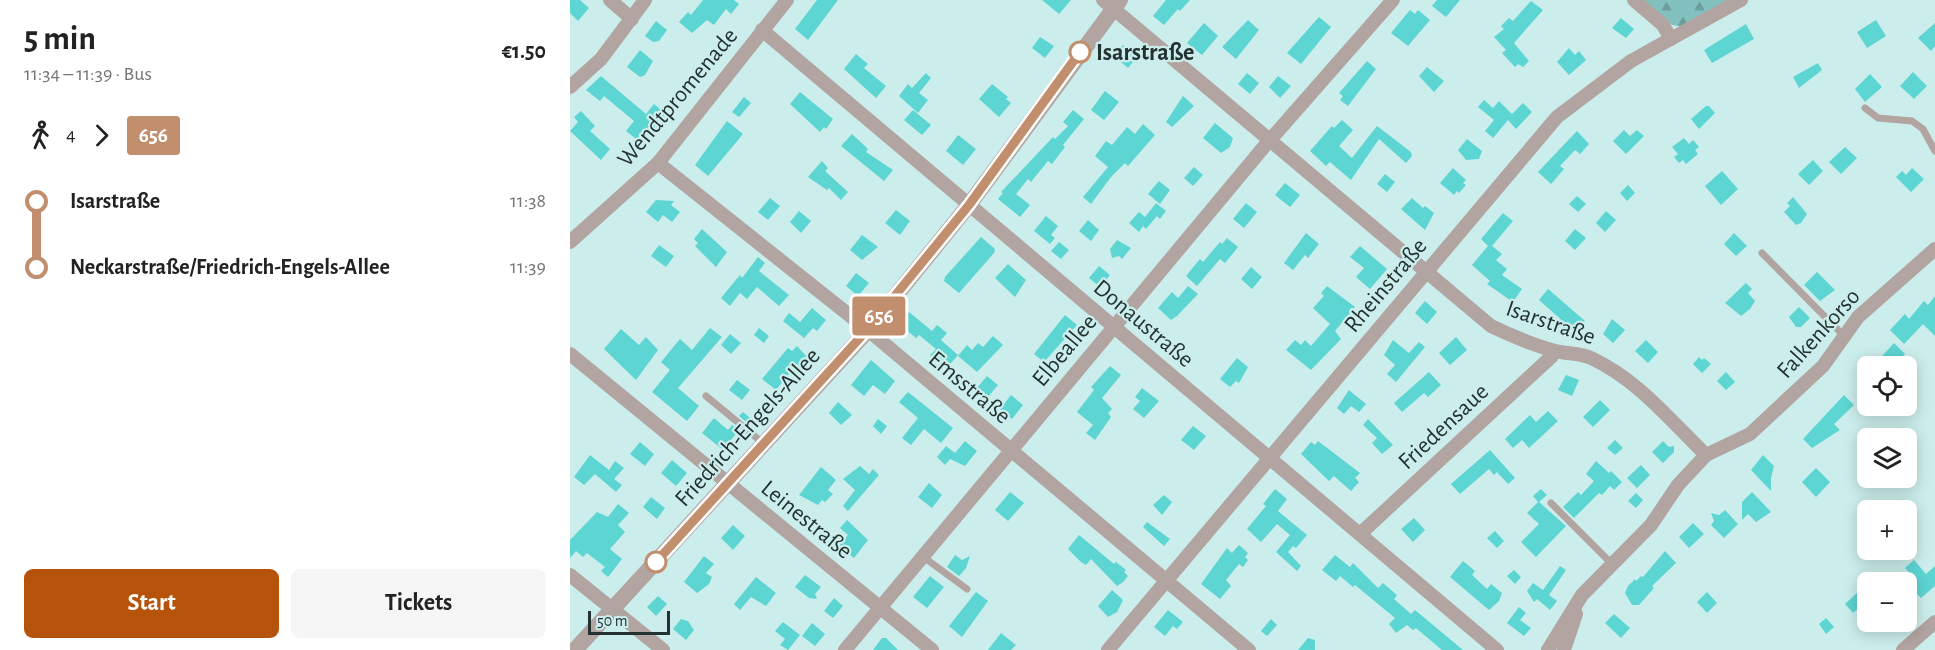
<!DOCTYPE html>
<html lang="en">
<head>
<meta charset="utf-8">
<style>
	:root { --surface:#fff; --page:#f6f6f6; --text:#222; --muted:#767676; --accent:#b45309 }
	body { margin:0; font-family:"Alegreya Sans",sans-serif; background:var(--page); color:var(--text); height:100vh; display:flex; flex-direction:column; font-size:22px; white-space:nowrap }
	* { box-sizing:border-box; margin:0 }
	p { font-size:20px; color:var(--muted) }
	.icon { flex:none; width:33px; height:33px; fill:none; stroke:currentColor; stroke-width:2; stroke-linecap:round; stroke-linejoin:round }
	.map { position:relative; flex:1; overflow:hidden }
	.drawer { display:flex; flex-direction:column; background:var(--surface); width:570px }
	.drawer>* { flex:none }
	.badge { padding:0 12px; border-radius:4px; font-size:21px; line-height:39px }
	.buttons { position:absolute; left:1287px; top:356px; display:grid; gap:12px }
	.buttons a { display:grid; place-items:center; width:60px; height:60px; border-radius:9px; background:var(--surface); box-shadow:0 3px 15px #0003; font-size:30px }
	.scale { position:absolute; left:18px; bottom:15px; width:82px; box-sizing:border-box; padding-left:6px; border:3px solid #243131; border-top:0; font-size:16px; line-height:21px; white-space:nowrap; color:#243131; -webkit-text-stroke:4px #cbeeec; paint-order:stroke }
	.map>.badge { position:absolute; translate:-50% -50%; box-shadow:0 0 0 3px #fff }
	.legs { display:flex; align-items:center; gap:9px; height:66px; padding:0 24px; font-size:20px }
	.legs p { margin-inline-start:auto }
	.overview { display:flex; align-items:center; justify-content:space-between; height:102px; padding:0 24px }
	h1 { font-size:33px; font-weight:700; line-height:45px }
	.action { display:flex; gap:12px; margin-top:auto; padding:12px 24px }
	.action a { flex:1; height:69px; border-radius:9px; background:var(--accent); color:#fff; font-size:24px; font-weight:700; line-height:69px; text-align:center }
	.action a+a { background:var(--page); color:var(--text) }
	ul { padding:0 24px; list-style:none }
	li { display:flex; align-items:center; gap:21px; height:66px; font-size:22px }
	li i { display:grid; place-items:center; width:9px; height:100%; margin:0 8px; background:currentColor }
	li i::after { content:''; width:15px; height:15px; margin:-8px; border:4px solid; border-radius:50%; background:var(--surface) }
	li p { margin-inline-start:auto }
	li:first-child i { background:linear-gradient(#0000 50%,currentColor 0) }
	li:last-child i { background:linear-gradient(currentColor 50%,#0000 0) }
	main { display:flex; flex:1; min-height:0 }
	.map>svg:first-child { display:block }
	.forest { fill:url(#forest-firs) }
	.building { fill:#5dd5d3 }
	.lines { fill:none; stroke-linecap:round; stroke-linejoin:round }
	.service { stroke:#b2a4a1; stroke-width:7 }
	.minor { stroke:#b2a4a1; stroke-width:14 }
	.tertiary { stroke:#b2a4a1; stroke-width:16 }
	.line-1-casing { stroke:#fff; stroke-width:14 }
	.line-1 { stroke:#c18f6e; stroke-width:9 }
	.stop-1-dot { fill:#fff; stroke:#c18f6e; stroke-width:3 }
	.labels { text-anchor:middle; stroke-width:4.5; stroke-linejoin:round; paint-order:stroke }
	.stop-label { font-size:24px; font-weight:bold; fill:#243131; stroke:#cbeeec; text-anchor:start }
	.street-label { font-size:24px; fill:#243131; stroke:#cbeeec }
</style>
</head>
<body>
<main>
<section class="drawer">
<div class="overview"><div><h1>5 min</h1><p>11:34 – 11:39 · Bus</p></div><b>€1.50</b></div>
<div class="legs"><svg class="icon" aria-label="walk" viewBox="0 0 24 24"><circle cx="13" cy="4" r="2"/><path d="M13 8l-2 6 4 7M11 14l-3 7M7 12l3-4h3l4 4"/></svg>4<svg class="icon" aria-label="forward" viewBox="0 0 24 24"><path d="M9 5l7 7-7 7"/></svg><b class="badge" style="background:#c18f6e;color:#fff">656</b></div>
<ul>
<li><i style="color:#c18f6e"></i><b>Isarstraße</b><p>11:38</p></li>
<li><i style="color:#c18f6e"></i><b>Neckarstraße/Friedrich-Engels-Allee</b><p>11:39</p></li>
</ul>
<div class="action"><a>Start</a><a>Tickets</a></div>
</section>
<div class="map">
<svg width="1365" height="650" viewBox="0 0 1365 650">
	<defs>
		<pattern id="forest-firs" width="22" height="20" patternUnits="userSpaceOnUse" patternTransform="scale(1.5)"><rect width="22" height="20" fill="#82c1bf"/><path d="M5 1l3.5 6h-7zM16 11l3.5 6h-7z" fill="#6a9d9c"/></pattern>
	</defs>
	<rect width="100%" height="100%" fill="#cbeeec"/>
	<polygon class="forest" points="1073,0 1160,0 1112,27 1102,25"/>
	<g class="building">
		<polygon points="0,0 10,0 19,8 8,21 0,13"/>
		<polygon points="133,0 164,0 169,4 161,14 156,9 144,25 137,20 122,33 109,22 118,12 121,15"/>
		<polygon points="247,0 268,0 238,40 225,29"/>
		<polygon points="472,0 501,0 489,14"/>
		<polygon points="596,0 620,0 610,11 608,9 594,25 583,16"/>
		<polygon points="867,0 890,0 876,17 862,6"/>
		<polygon points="961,1 973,10 944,43 959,61 953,67 948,64 945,67 932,53 936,50 924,37 934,29 931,26 939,18 943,21"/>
		<polygon points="840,10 845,14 848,10 860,20 838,46 821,33"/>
		<polygon points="749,17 761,27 731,64 717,53"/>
		<polygon points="1051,18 1064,29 1056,38 1042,28"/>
		<polygon points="678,20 689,30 666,59 652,47"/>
		<polygon points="1306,20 1316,36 1297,48 1287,32"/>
		<polygon points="86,21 97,30 89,41 83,42 75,36"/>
		<polygon points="634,23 648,36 632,55 617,43"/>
		<polygon points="1365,23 1365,46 1361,51 1348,38"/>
		<polygon points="1176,24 1184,39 1142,63 1134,50"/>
		<polygon points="470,37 484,46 475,58 462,48"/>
		<polygon points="553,45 567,57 558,68 544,56"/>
		<polygon points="999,48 1005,55 1009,51 1016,60 999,75 987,62"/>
		<polygon points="70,50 83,61 75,75 70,77 57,67"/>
		<polygon points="286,54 298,64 294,68 316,86 306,98 274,69"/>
		<polygon points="797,61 806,69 778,106 770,100 773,96 769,93"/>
		<polygon points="1248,63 1252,70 1229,88 1223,77"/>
		<polygon points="857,67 874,81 864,92 849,76"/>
		<polygon points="1343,72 1357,86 1344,99 1330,86"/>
		<polygon points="356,73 361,78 349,93 358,100 348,113 329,96 338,84 342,88"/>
		<polygon points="677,73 689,83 680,94 668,84"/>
		<polygon points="1300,74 1312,87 1295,102 1285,89"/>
		<polygon points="31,76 76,114 84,104 96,114 70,142 56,131 64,121 34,96 30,101 16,90"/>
		<polygon points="708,76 721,86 710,98 699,87"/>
		<polygon points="422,84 438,97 436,99 441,103 429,117 409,99"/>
		<polygon points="535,91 549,102 534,120 521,110"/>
		<polygon points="230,92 263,119 256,129 254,127 250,132 220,104"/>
		<polygon points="613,96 624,106 602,127 596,122"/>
		<polygon points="174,97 181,103 169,117 162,112"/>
		<polygon points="914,100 923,108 929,101 942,114 953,103 962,112 946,129 938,120 923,138 915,131 924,120 908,107"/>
		<polygon points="1136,106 1139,106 1145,113 1129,129 1121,119"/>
		<polygon points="343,110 361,125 352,135 334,120"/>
		<polygon points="503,110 514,119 493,145 495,147 482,164 478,161 461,182 458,179 446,194 460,205 450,217 428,199 433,193 431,192 483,137 485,139 498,126 493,122"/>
		<polygon points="11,111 25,126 20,131 40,149 31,160 0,131 8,122 4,117"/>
		<polygon points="772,120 783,130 769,146 782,158 807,126 841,152 842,156 836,163 809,139 781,180 760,162 756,166 740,151 762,126 764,128"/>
		<polygon points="157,121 173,134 138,176 125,165"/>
		<polygon points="645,123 663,138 660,147 651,153 633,138"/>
		<polygon points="573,124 585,135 558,166 555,163 541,177 521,204 513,197 538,167 525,156 536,141 542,145 557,127 565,134"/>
		<polygon points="1054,130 1060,136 1067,130 1074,136 1056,154 1043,141"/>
		<polygon points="1007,131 1019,144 1010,154 1005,150 990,166 994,169 981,184 968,172"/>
		<polygon points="282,134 298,149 296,152 323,170 314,181 271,146"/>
		<polygon points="388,135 406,149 393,165 376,151"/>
		<polygon points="1114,138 1119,144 1123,140 1129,147 1125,150 1128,154 1116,164 1113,160 1109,163 1104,157 1108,154 1102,147"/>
		<polygon points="897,139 912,151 909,159 896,160 888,150"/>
		<polygon points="1275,147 1287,158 1271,174 1259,162"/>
		<polygon points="1243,160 1253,171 1239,185 1228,174"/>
		<polygon points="252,161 258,168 255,171 278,192 271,200 259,188 257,190 238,177"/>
		<polygon points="624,167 633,175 623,186 614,178"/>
		<polygon points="883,168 896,180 893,183 896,185 889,193 887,191 884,195 870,183"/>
		<polygon points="1342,168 1354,179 1341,192 1326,177 1332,171 1336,175"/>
		<polygon points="1152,171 1168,189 1151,205 1135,186"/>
		<polygon points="815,174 825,182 817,192 807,184"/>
		<polygon points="589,181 600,190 590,204 578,194"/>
		<polygon points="715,183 730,195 720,207 705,195"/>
		<polygon points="1058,185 1065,193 1057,201 1050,193"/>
		<polygon points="1007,196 1016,204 1008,212 999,204"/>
		<polygon points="1223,197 1237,214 1231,223 1226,225 1214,212 1220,206 1217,203"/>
		<polygon points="200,198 210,206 198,220 188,212"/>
		<polygon points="842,198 853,208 855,206 864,213 855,230 831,209"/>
		<polygon points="86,200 104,201 101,205 110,212 102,222 93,215 88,222 76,212"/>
		<polygon points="586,203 596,211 590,219 587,216 576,229 573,226 569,232 559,223 569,212 575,217"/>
		<polygon points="676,203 687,212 674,228 663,219"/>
		<polygon points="326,210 340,221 330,235 315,223"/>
		<polygon points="229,211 241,221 231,233 220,222"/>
		<polygon points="1036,211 1046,220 1035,232 1026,223"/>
		<polygon points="933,213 943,221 922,246 932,254 926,260 937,269 932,275 952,289 943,302 917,284 920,281 902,265 918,246 911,239"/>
		<polygon points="476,216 488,226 481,235 485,238 480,244 464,231"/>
		<polygon points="518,220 529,230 521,241 509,231"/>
		<polygon points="132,229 157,252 146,267 125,246 128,243 124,239"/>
		<polygon points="1005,229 1016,238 1005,250 995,241"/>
		<polygon points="736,233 749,244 738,258 735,255 723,270 714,263"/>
		<polygon points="1164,233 1177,246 1166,256 1154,244"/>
		<polygon points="292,235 308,247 292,260 280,250"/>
		<polygon points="411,237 425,249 424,253 389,293 374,281 375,277"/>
		<polygon points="657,238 668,247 655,263 650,259 627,286 616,276 630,259 633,262 650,242 652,244"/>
		<polygon points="547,240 561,248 552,259 549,256 542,258 540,249"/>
		<polygon points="489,242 499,250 491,259 481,251"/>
		<polygon points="89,245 104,256 96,267 81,256"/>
		<polygon points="790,246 817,269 800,289 786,277 794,268 780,257"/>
		<polygon points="188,257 195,263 189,271 219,295 209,306 187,287 177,299 170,293 160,306 151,298 170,275 172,278"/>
		<polygon points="438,264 456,280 445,297 425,278"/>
		<polygon points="529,266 540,275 530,287 519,278"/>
		<polygon points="681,267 692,277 682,289 671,279"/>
		<polygon points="1247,272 1265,290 1250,301 1234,285"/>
		<polygon points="286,273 299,283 288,296 276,286"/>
		<polygon points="1176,283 1182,289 1178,293 1185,301 1180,309 1171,316 1155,303"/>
		<polygon points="618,286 628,294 607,316 601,320 588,308 602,292 608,298"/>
		<polygon points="757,286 785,307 765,331 771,339 741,370 716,350 725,340 731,345 735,340 741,346 760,324 743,308 754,296 751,293"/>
		<polygon points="978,289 1015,321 1005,332 969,300"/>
		<polygon points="1365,296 1365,336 1353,324 1334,344 1320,330 1335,314 1339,319 1354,301 1358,305"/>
		<polygon points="855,301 867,312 857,324 845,313"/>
		<polygon points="1229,307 1240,318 1231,327 1226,327 1219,317"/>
		<polygon points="242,308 256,320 247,331 243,328 234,338 213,321 219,313 230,322"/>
		<polygon points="339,312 362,331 367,325 377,333 371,340 388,355 382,362 375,367 360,355 366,349 349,335 346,338 329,324"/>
		<polygon points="495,315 507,325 474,362 464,354"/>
		<polygon points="1042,319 1055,330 1043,343 1033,334"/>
		<polygon points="140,328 152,337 108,388 129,406 117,421 82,392 100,370 91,362 110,339 122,350"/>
		<polygon points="189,328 199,336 194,343 184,335"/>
		<polygon points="51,329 69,345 76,337 88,350 66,380 34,349"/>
		<polygon points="160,334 171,343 161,354 151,345"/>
		<polygon points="423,336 433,345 407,372 388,356 397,345 402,350 408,343 413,347"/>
		<polygon points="886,337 897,350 880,365 869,353"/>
		<polygon points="823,340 839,353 849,342 855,347 826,382 817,374 825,365 814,355"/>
		<polygon points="1076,340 1088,352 1078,363 1065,351"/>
		<polygon points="1324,343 1335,354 1324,366 1303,366"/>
		<polygon points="227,346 237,357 229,366 227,364 206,390 192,379 218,348 222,351"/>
		<polygon points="1129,357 1132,360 1134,358 1141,364 1132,373 1123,364"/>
		<polygon points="667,358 678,367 669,383 666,381 660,387 650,379"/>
		<polygon points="301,360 325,381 315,394 303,385 294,396 281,385"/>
		<polygon points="540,366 551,375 532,398 542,409 538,413 541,417 525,440 516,433 523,425 507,412 524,390 521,387"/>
		<polygon points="859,372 871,385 858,397 854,393 832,412 824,403"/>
		<polygon points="1156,372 1165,382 1156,390 1147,381"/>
		<polygon points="996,375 1009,380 1002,396 988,390"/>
		<polygon points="417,376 428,385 418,397 406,389"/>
		<polygon points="167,380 180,390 172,400 159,390"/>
		<polygon points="572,388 589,401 574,418 563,409 570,401 565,397"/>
		<polygon points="779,390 796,404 789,412 781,406 774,414 767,408"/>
		<polygon points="338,392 383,428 371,443 354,429 341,445 332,438 348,418 329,402"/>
		<polygon points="441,395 453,405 442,419 430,409"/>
		<polygon points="1274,395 1284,405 1264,424 1270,430 1242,448 1233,439"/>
		<polygon points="1030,400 1040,410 1023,427 1013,417"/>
		<polygon points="268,402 282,415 271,425 259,413"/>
		<polygon points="978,411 988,421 959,448 952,440 943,448 935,439 960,415 966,422"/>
		<polygon points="173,412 184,421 180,425 169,416"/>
		<polygon points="144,418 158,430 162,425 169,430 153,450 132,433"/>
		<polygon points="308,419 317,426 311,434 303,426"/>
		<polygon points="798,419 823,445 812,454 802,443 807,438 793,425"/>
		<polygon points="623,426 636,436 624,450 611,440"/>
		<polygon points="1045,440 1053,448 1045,455 1037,448"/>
		<polygon points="395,441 407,451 395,466 380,459 375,465 367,457 376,446 385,453"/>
		<polygon points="748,441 790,473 785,478 789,482 781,491 764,476 759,481 731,454 741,442 745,445"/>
		<polygon points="1093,441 1099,447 1104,446 1104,452 1093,463 1082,452"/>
		<polygon points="70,442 84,454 75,466 60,454"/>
		<polygon points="920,450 945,478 938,484 927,472 924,475 919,469 890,494 881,484"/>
		<polygon points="20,455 39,470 45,461 54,468 44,479 52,485 46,492 25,474 14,485 4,477"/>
		<polygon points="1193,455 1204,466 1201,478 1201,491 1181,470"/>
		<polygon points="102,460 117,473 106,486 91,473"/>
		<polygon points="1026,461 1039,473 1041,471 1052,482 1044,490 1040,486 1032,495 1029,493 1004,518 993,507 1008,492 1011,495 1024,481 1016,474"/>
		<polygon points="1071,465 1080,475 1067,488 1057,478"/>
		<polygon points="290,466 299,474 303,469 309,475 278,511 273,506 285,490 273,479"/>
		<polygon points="251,467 266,480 258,490 263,494 255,502 252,500 248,505 229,495"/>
		<polygon points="1246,468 1260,482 1246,497 1232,482"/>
		<polygon points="359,483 372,495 362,508 348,497"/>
		<polygon points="705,489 717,499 708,511 737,535 726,548 723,546 718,552 731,566 727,571 706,552 720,535 707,524 691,542 677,529 696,506 693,504"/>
		<polygon points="971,489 977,495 969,502 996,526 966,557 951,542 969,524 957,513 968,502 963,496"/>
		<polygon points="440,492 454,503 438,521 425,510"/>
		<polygon points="1182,492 1201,512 1186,522 1178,514 1172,520 1172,502"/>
		<polygon points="1066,493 1073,500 1066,508 1058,501"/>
		<polygon points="594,495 602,502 592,515 583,505"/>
		<polygon points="81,497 95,508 87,519 73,507"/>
		<polygon points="48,504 59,513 48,525 55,532 40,549 52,559 38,577 31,571 35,567 17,553 13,557 6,551 0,558 0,540 27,512 38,517"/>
		<polygon points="1155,510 1168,524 1154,538 1141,525 1144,521 1141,513 1149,515"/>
		<polygon points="844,518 855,530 843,542 831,529"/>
		<polygon points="277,520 298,540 284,558 269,546 278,535 270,528"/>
		<polygon points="577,522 600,539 594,546 573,527"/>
		<polygon points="1123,523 1134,534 1119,548 1109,537"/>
		<polygon points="163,525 175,536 163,550 151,538"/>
		<polygon points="925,531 934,541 927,548 917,538"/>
		<polygon points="509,535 544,564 546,562 556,570 554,572 558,576 553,582 547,586 521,559 516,565 511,562 498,549"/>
		<polygon points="669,545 678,553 675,557 678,560 673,567 669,564 656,580 661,586 650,599 631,584 657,548 662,553"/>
		<polygon points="1095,551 1106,563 1082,586 1084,588 1069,605 1062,605 1055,593 1058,586 1065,579 1066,581 1071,576 1073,577"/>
		<polygon points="385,555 392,560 400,556 396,568 389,576 377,567"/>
		<polygon points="765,555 780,567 783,563 808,588 813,583 827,595 824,599 841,614 845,610 893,650 872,650 846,628 843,630 837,625 826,633 819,624 825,618 785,585 783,587 770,576 766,581 752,570"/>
		<polygon points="134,556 144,564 136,573 142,577 139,584 127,593 114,582"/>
		<polygon points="1344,560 1356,574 1365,566 1365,586 1351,598 1341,587 1347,581 1335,568"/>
		<polygon points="893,561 905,571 902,575 917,589 921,584 932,593 929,601 919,610 880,577"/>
		<polygon points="990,566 996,570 979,595 987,601 980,610 967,599 964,602 957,591 963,583 973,590"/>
		<polygon points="944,570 951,577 945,584 937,576"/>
		<polygon points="235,575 251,587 245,594 247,599 239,598 225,587"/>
		<polygon points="360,576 374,587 357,608 343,597"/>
		<polygon points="186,577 206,593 196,606 181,597 170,610 164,604"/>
		<polygon points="542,590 553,600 547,612 538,617 528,606"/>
		<polygon points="406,592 418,601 392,637 379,626"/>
		<polygon points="1137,592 1147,603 1137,613 1127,602"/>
		<polygon points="1287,593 1295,603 1283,613 1275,604"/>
		<polygon points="88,596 97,604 86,616 77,607"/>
		<polygon points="264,598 273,606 263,618 254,611"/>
		<polygon points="949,607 956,613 950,620 961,628 954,636 937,623"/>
		<polygon points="598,610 613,622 607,629 603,626 595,636 584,627"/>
		<polygon points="1044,614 1060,628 1051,638 1035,623"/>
		<polygon points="1256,618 1264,627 1256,634 1249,624"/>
		<polygon points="111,619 118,621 124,630 116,640 103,629"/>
		<polygon points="701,619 707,625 697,636 691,631"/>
		<polygon points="213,622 230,635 218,650 210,645 215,639 205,631"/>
		<polygon points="242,623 255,634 245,646 232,636"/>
		<polygon points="431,633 446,645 441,650 418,650"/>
		<polygon points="312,638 316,638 328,650 303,650"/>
		<polygon points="738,638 745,640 745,650 728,650"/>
	</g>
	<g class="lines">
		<g class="service">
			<polyline points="1295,108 1308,118 1342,121 1353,129 1365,151"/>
			<polyline points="1192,253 1274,336"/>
			<polyline points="136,396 193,443"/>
			<polyline points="981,503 1042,564"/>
			<polyline points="352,556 397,589"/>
		</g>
		<g class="minor">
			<polyline points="40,0 62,19"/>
			<path d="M533 0 921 326C942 336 963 345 985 351 997 354 1010 353 1021 358 1067 379 1100 420 1136 455"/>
			<polyline points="1064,0 1093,25 1101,39"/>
			<polyline points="192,30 927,650"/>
			<polyline points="0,87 31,59 75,0"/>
			<polyline points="88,163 298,330 679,650"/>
			<polyline points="0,242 88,163 217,0"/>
			<polyline points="0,354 362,650"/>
			<polyline points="790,534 981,357 985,351"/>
			<polyline points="0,575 93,650"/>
			<polyline points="275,650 693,148 823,0"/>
			<polyline points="538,650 987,117 1061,61 1171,0"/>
			<polyline points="978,650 1012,595 1081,525 1108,485 1136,455 1180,434 1253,366 1288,317 1365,249"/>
			<polyline points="994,650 1006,614"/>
			<polyline points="1333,650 1365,622"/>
		</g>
		<polyline class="tertiary" points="5,650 298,330 399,205 550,0"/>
	</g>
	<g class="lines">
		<g class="line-1-casing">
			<polyline id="line-1" points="86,562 297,330 399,205 510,52"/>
		</g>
		<use href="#line-1" class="line-1"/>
	</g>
	<g class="stop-1-dot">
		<circle cx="510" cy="52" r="10"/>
		<circle cx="86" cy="562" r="10"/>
	</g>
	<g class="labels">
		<g class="stop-label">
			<text x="526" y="60">Isarstraße</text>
		</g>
		<g class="street-label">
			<text transform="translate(107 97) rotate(-50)" y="8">Wendtpromenade</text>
			<text transform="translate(815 285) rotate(-50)" y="8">Rheinstraße</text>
			<text transform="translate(981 322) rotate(19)" y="8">Isarstraße</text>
			<text transform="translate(574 323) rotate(40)" y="8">Donaustraße</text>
			<text transform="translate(1248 333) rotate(-48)" y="8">Falkenkorso</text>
			<text transform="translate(494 350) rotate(-50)" y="8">Elbeallee</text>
			<text transform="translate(400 387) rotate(40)" y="8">Emsstraße</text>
			<text transform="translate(873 426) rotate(-43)" y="8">Friedensaue</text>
			<text transform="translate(177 427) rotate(-48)" y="8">Friedrich-Engels-Allee</text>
			<text transform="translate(237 519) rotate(39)" y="8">Leinestraße</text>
		</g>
	</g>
</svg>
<div class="buttons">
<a><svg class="icon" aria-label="locate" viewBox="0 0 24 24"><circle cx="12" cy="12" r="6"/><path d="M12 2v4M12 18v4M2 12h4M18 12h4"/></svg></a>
<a><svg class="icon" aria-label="layers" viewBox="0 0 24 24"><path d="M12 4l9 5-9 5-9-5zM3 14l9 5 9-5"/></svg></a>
<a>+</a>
<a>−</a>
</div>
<div class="scale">50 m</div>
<b class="badge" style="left:309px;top:316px;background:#c18f6e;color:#fff">656</b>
</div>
</main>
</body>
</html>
